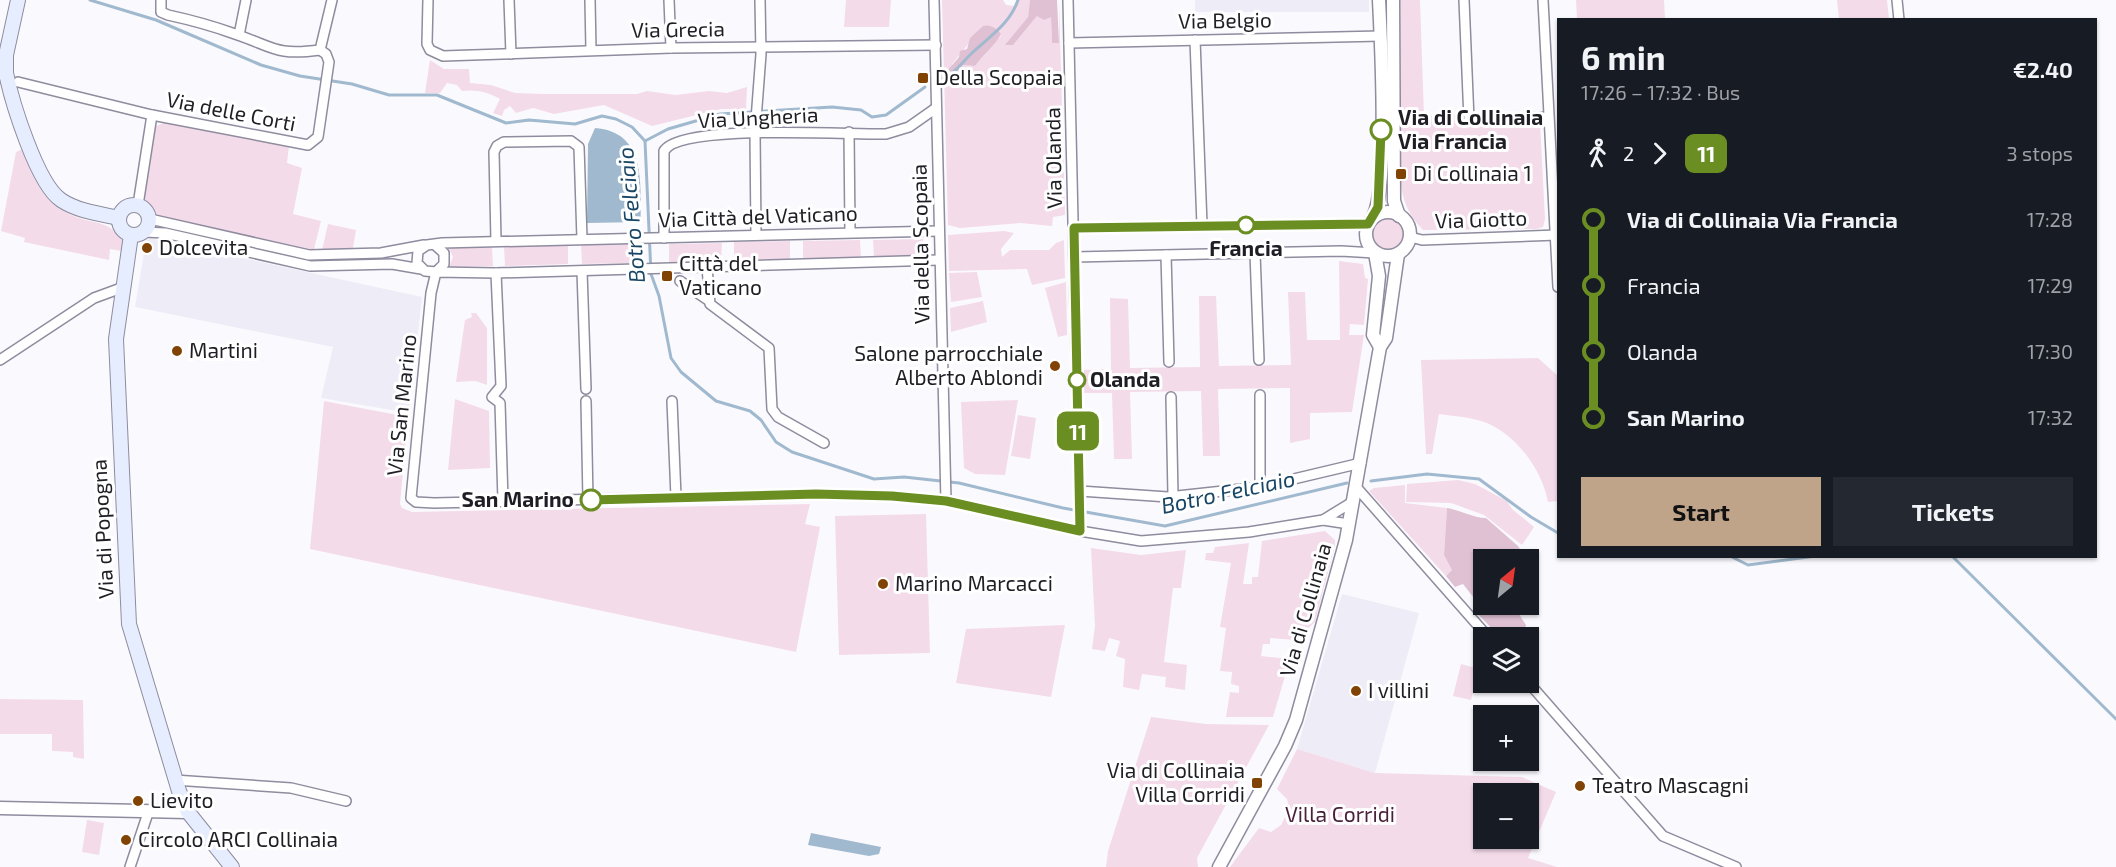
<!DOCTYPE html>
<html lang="en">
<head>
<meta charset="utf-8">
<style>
	:root { --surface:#171b24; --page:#242831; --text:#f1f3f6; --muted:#9ea1a6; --accent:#bfa489 }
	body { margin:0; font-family:"Exo 2",sans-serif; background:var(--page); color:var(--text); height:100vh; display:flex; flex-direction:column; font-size:22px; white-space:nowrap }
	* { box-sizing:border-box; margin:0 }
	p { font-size:20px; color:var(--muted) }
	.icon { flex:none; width:33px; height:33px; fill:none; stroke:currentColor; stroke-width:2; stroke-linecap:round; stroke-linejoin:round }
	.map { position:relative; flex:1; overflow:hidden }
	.panel { position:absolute; left:1557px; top:18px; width:540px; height:540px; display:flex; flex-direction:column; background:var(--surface); border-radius:0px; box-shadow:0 2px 4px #0004 }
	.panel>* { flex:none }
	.badge { padding:0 12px; border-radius:9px; font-size:21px; line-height:39px }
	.needle { width:39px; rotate:29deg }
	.buttons { position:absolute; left:1473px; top:549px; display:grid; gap:12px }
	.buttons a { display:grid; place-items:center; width:66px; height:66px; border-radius:0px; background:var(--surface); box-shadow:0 2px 4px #0004; font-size:30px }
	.map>.badge { position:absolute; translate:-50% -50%; box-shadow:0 0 0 3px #fff }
	.legs { display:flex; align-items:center; gap:9px; height:66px; padding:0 24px; font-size:20px }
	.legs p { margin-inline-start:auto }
	.summary { display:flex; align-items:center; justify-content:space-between; height:102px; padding:0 24px }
	h1 { font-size:33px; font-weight:700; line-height:45px }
	.action { display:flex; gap:12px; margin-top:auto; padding:12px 24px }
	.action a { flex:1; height:69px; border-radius:0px; background:var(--accent); color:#111; font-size:24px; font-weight:700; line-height:69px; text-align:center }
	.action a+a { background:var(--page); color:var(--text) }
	ul { padding:0 24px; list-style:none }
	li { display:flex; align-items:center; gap:21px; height:66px; font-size:22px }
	li i { display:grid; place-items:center; width:9px; height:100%; margin:0 8px; background:currentColor }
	li i::after { content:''; width:15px; height:15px; margin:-8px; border:4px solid; border-radius:50%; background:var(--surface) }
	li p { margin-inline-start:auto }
	li:first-child i { background:linear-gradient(#0000 50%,currentColor 0) }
	li:last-child i { background:linear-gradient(currentColor 50%,#0000 0) }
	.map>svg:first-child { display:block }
	.built { fill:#eeecf7 }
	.green { fill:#f4dbea; fill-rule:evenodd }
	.forest { fill:#dfc1d3 }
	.water { fill:#a0b9ce }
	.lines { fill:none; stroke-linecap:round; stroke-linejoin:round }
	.stream { stroke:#a0b9ce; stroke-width:3 }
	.minor-casing { stroke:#8e8c9e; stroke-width:12 }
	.tertiary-casing { stroke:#8e8c9e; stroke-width:15 }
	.secondary-casing { stroke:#8e8c9e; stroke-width:16 }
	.minor { stroke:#fff; stroke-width:9 }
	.tertiary { stroke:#fff; stroke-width:12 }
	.secondary { stroke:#e6edfe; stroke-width:14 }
	.line-1-casing { stroke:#fff; stroke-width:14 }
	.line-1 { stroke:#6b8e23; stroke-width:9 }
	.poi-dot { fill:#814303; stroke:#fff; stroke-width:2 }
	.stop-1-dot { fill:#fff; stroke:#6b8e23; stroke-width:3 }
	.labels { text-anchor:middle; stroke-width:6; stroke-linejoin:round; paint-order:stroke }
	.street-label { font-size:21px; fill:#1f1e25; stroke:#fff }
	.poi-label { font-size:21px; fill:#1f1e25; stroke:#fff; text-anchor:start }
	.stop-label { font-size:21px; font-weight:bold; fill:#1f1e25; stroke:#fff; text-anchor:start }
	.park-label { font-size:21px; fill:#49213b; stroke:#fff }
	.water-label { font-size:22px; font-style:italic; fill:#1a4665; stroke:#fff }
</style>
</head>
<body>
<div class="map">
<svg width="2116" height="867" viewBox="0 0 2116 867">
	<rect width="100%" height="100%" fill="#fafafe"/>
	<g class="built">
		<rect x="1195" y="0" width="174" height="12"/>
		<polygon points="150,238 422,297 409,413 321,398 333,347 135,307 146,241"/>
		<polygon points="1342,594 1419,613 1375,773 1297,749"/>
	</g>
	<g class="green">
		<polygon points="846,0 891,0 889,27 844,27"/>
		<path d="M942 0H1003L1006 5 1015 6 1017 0H1030L1028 17 1006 45H1013L1037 16 1051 17 1052 43H1059V0L1065 215 1053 217 1052 226 1020 223 960 228 948 225ZM983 26H990L1001 36 981 55 975 66 963 65 958 71 952 64Z"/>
		<path d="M1400 0H1420L1424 116 1465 114 1466 124 1540 122 1545 219 1543 227 1536 229 1423 230C1408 215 1402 199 1400 178Z"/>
		<polygon points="1576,0 1664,0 1665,19 1577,19"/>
		<polygon points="1837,0 1887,0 1889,19 1839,19"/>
		<path d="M430 60 444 69H469L470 83 491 85 515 93 543 94H637L647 91 676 95 709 91 727 93 747 87 746 109H721L652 126 604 105 554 114 533 108 516 113 510 106 504 110 502 116 493 113 500 99C489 92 475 89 462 91L457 85 447 83 440 93H425Z"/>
		<polygon points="168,121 289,146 287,163 302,168 293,214 321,221 314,249 301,249 156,215 144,201 154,127"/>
		<path d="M22 149C33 179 45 205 76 217 99 225 109 220 124 243L122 251 110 249 109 260 24 242 25 238 1 231 16 152Z"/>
		<circle cx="1388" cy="234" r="16"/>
		<polygon points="328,224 356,230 353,248 322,250"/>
		<polygon points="1004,231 1014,233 1001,249 1002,257 1010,250 1049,250 1056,243 1064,240 1065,278 1032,285 1027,269 949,271 948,235"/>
		<polygon points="923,239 923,256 874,257 873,240"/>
		<polygon points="860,240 861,258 803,259 803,241"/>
		<polygon points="790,241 790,259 734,260 734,242"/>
		<polygon points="722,243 721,261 669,262 669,244"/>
		<polygon points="635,244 636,263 582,264 581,245"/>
		<polygon points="568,245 568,264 505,266 504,247"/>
		<polygon points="492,247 493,266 449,267 453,257 449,248"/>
		<polygon points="1339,261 1363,264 1365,278 1368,279 1364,325 1350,324 1349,335 1364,335 1352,412 1310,413 1310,439 1290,443 1290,388 1218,389 1220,456 1203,456 1201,391 1130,392 1132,459 1114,459 1112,393 1083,393 1083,370 1111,369 1110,298 1128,299 1130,368 1200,367 1199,296 1216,296 1219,366 1291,365 1288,292 1305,292 1307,340 1340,340"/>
		<polygon points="977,272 982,297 951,302 949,273"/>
		<polygon points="1066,282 1067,335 1058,337 1045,288"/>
		<polygon points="983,301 987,322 951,332 950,308"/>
		<polygon points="471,313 476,313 487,328 487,385 475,381 456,382 465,320 472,317"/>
		<path d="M1538 358 1558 376V501L1548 502C1542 469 1514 431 1481 421 1468 417 1453 416 1439 414L1432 454H1426L1421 360Z"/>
		<polygon points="455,399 489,411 490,468 448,470"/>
		<polygon points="1018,400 1005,475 975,474 964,468 961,402"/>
		<polygon points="324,401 408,417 400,504 402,508 412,512 810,504 805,524 820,527 796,652 310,549"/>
		<polygon points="1018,415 1036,418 1030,459 1011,456"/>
		<polygon points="1458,480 1475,484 1507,501 1512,509 1534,527 1522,545 1484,515 1451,503 1406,502 1407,484"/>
		<polygon points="1405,485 1405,503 1447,508 1444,555 1452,570 1446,576 1369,491 1374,488"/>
		<polygon points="926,514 930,653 839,655 835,516"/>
		<polygon points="1325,531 1335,540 1335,545 1315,622 1295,640 1270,638 1270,644 1263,644 1261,656 1290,659 1273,717 1226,717 1230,692 1239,693 1239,686 1231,684 1232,672 1220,671 1226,628 1220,627 1231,563 1205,560 1206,553 1213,553 1215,547 1249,543 1243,584 1252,584 1252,577 1258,577 1262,541"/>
		<polygon points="1091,548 1141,555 1186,550 1181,588 1173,588 1164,662 1187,665 1185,690 1165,687 1166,677 1142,674 1139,690 1123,687 1125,659 1116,656 1120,641 1109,638 1105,651 1092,649 1095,626"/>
		<polygon points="1065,625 1051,697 956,683 966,629"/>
		<polygon points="1461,664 1479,669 1471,700 1453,696"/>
		<polygon points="0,699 83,700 84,759 73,757 73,752 52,751 52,734 0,734"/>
		<polygon points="1151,717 1206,724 1269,725 1197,858 1198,867 1106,867 1108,851"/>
		<path d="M1297 749 1375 773 1522 777 1556 792 1528 858 1557 867H1230L1259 828 1271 832 1281 825 1289 809 1287 799 1277 789ZM1484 794H1528V838H1484Z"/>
		<polygon points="87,820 104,823 99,855 82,852"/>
	</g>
	<g class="forest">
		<polygon points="1030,0 1057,0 1059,43 1052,43 1051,17 1044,20 1037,16 1013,45 1005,45 1028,17"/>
		<path d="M983 26C990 24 997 28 1001 34 996 45 983 54 975 66L963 65 957 72 947 71 959 57 960 51 967 49 970 38Z"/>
		<path d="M1447 508C1460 510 1473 518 1486 518L1518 546 1525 557 1523 559 1484 560V604L1513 605 1526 625 1522 637H1500L1474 610 1477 602 1463 584 1455 587 1446 576 1452 570 1444 555Z"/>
	</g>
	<g class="water">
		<path d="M595 128C647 132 640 184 641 222L587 223 588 144Z"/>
		<polygon points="811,833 881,847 879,854 869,856 808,845"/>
	</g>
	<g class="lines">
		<g class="stream">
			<polyline points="90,0 156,20 261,65 300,76 352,84 389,95 437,95 506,123 529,120 575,124 602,116 616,119 632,127 645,141 651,274 659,296 671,358 681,372 716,401 750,411 761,420 776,442 792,452 874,479 904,477 959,483 1063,508 1165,526 1347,483"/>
			<path d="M944 78C957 72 962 62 972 53 990 36 1010 24 1018 0"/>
			<polyline points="645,141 668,129 720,114 832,107 861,110 872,117 886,115 925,87"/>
			<polyline points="1371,481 1427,474 1479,479 1531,517 1558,533"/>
			<polyline points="1730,556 1748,565 1816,556"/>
			<polyline points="1952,556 2116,719"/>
		</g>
		<g class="minor-casing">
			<g id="minor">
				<path d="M161 0V12L168 15C191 20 213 26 235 34 274 47 275 56 320 50L332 0"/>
				<polyline points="428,0 427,44 430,50 443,56 671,48 936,45"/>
				<polyline points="509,0 511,54"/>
				<polyline points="590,0 591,50"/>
				<polyline points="669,0 671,48"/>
				<polyline points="934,0 946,501"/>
				<polyline points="1068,0 1080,531"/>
				<polyline points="1464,0 1469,120 1548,117"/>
				<polyline points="1543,0 1558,287"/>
				<polyline points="1897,0 1899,20"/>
				<polyline points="239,35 246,0"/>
				<polyline points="1195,40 1202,225"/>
				<polyline points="1069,43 1381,36"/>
				<polyline points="18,82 152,115 138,205"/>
				<polyline points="152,115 308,145 318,137 329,62 326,54 320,50"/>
				<polyline points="849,132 850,232"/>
				<polyline points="150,219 309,255 381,253 424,245"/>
				<polyline points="1074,228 1367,224"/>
				<polyline points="145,232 165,233 310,266 392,264 421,269"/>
				<polyline points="756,235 755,133 761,54 760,0"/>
				<polyline points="1410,237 1422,240 1557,235"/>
				<path d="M664 238V151C680 123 851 135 886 134L909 127 936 108"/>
				<polyline points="496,241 494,152 497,146 504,142 571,141 579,147 582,239"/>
				<polyline points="435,245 444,253 444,264 436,272 425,271 417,263 418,251 427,245 442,243 939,231"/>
				<polyline points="1255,253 1259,360"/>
				<polyline points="1166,255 1169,362"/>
				<polyline points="1075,257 1341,251 1375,253"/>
				<polyline points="939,260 496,273 436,272 431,293 411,498 416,502 434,503 816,494 892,496 946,501 1080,531 1141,541 1249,532 1323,520 1349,524"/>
				<polyline points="707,267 710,304 769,348 772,409 778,417 824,443"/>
				<polyline points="582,271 586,389"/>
				<polyline points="496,273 501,386 492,397 500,403 503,501"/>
				<polyline points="680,281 708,300"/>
				<polyline points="0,360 94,298 124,287"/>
				<polyline points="1171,397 1173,496"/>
				<polyline points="586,401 588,500"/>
				<polyline points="672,401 676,497"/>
				<polyline points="1260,487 1260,395"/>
				<polyline points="1357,488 1489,638"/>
				<polyline points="1080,491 1168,497 1260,487 1361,463"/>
				<polyline points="1323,520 1354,501"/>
				<polyline points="1528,682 1663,836 1736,867"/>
				<polyline points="174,780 291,788 346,801"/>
				<polyline points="130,867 149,810"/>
			</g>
		</g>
		<g class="tertiary-casing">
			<g id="tertiary">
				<polyline points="1393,0 1394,201 1399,216"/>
				<circle cx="1388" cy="234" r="22"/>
				<path d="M1373 217C1389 186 1381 42 1379 0"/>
				<polyline points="1375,253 1379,276 1373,335 1380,347"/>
				<polyline points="0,808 188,812"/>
				<polyline points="1219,867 1285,746 1296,720 1346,540 1380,347 1386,338 1398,254"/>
			</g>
		</g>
		<g class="secondary-casing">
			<g id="secondary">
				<path d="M18 0 6 55V73C12 102 37 184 61 200 77 211 100 214 119 218"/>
				<circle cx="134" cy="220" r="15"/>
				<polyline points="131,235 116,339 129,624 179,791 188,812 232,867"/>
			</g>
		</g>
		<use href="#minor" class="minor"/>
		<use href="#tertiary" class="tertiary"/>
		<use href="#secondary" class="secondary"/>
	</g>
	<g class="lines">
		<g class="line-1-casing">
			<polyline id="line-1" points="591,500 816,494 892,496 946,501 1080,531 1074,228 1368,224 1378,207 1381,130"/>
		</g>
		<use href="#line-1" class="line-1"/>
	</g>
	<g class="poi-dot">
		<rect x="917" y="72" width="12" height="12" rx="3"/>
		<rect x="1395" y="168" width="12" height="12" rx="3"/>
		<circle cx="147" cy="248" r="6"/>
		<rect x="661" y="270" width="12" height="12" rx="3"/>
		<circle cx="177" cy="351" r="6"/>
		<circle cx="1055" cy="366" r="6"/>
		<circle cx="883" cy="584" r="6"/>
		<circle cx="1356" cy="691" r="6"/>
		<rect x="1251" y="777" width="12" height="12" rx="3"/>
		<circle cx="1580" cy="786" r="6"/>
		<circle cx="138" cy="801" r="6"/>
		<circle cx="126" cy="840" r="6"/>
	</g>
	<g class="stop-1-dot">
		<circle cx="1381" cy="130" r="10"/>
		<circle cx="1246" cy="225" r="8"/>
		<circle cx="1077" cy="380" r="8"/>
		<circle cx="591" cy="500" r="10"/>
	</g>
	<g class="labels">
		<g class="street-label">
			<text transform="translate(1225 21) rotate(-1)" y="7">Via Belgio</text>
			<text transform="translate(678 30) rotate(-1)" y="7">Via Grecia</text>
			<text transform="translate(231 112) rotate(11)" y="7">Via delle Corti</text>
			<text transform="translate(758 118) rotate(-3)" y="7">Via Ungheria</text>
			<text transform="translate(1054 158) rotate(-91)" y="7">Via Olanda</text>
			<text transform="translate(758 217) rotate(-2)" y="7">Via Città del Vaticano</text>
			<text transform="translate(1481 220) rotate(-2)" y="7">Via Giotto</text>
			<text transform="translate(921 244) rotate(-91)" y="7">Via della Scopaia</text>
			<text transform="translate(402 405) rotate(-84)" y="7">Via San Marino</text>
			<text transform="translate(103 529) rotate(-93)" y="7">Via di Popogna</text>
			<text transform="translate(1306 610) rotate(-74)" y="7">Via di Collinaia</text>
		</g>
		<g class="poi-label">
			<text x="935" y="85">Della Scopaia</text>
			<text x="1413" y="181">Di Collinaia 1</text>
			<text x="159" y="255">Dolcevita</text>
			<text x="679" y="271">Città del<tspan x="679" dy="24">Vaticano</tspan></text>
			<text x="189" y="358">Martini</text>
			<text x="1043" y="361" text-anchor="end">Salone parrocchiale<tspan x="1043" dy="24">Alberto Ablondi</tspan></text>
			<text x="895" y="591">Marino Marcacci</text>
			<text x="1368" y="698">I villini</text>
			<text x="1245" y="778" text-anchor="end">Via di Collinaia<tspan x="1245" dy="24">Villa Corridi</tspan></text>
			<text x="1592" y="793">Teatro Mascagni</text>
			<text x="150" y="808">Lievito</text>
			<text x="138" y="847">Circolo ARCI Collinaia</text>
		</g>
		<g class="stop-label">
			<text x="1398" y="125">Via di Collinaia<tspan x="1398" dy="24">Via Francia</tspan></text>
			<text x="1246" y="256" text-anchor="middle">Francia</text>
			<text x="1090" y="387">Olanda</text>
			<text x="574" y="507" text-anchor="end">San Marino</text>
		</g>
		<g class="park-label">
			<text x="1340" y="822">Villa Corridi</text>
		</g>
		<g class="water-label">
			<text transform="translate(631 215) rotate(-95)" y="8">Botro Felciaio</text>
			<text transform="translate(1228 492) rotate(-12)" y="8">Botro Felciaio</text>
		</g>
	</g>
</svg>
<div class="buttons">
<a><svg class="needle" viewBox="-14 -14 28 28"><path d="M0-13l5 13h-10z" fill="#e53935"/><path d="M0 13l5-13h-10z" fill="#9ea1a6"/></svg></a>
<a><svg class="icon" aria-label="layers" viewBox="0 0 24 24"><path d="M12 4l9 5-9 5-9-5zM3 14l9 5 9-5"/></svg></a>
<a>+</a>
<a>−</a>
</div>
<b class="badge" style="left:1078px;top:431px;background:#6b8e23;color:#fff">11</b>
<section class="panel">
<div class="summary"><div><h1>6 min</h1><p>17:26 – 17:32 · Bus</p></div><b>€2.40</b></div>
<div class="legs"><svg class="icon" aria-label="walk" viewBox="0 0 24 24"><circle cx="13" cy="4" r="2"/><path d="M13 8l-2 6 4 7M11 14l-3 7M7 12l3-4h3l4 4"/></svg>2<svg class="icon" aria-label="forward" viewBox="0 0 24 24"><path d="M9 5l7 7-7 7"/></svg><b class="badge" style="background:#6b8e23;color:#fff">11</b><p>3 stops</p></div>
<ul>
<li><i style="color:#6b8e23"></i><b>Via di Collinaia Via Francia</b><p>17:28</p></li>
<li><i style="color:#6b8e23"></i><span>Francia</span><p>17:29</p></li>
<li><i style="color:#6b8e23"></i><span>Olanda</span><p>17:30</p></li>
<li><i style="color:#6b8e23"></i><b>San Marino</b><p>17:32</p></li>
</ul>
<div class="action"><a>Start</a><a>Tickets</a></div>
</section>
</div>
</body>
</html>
